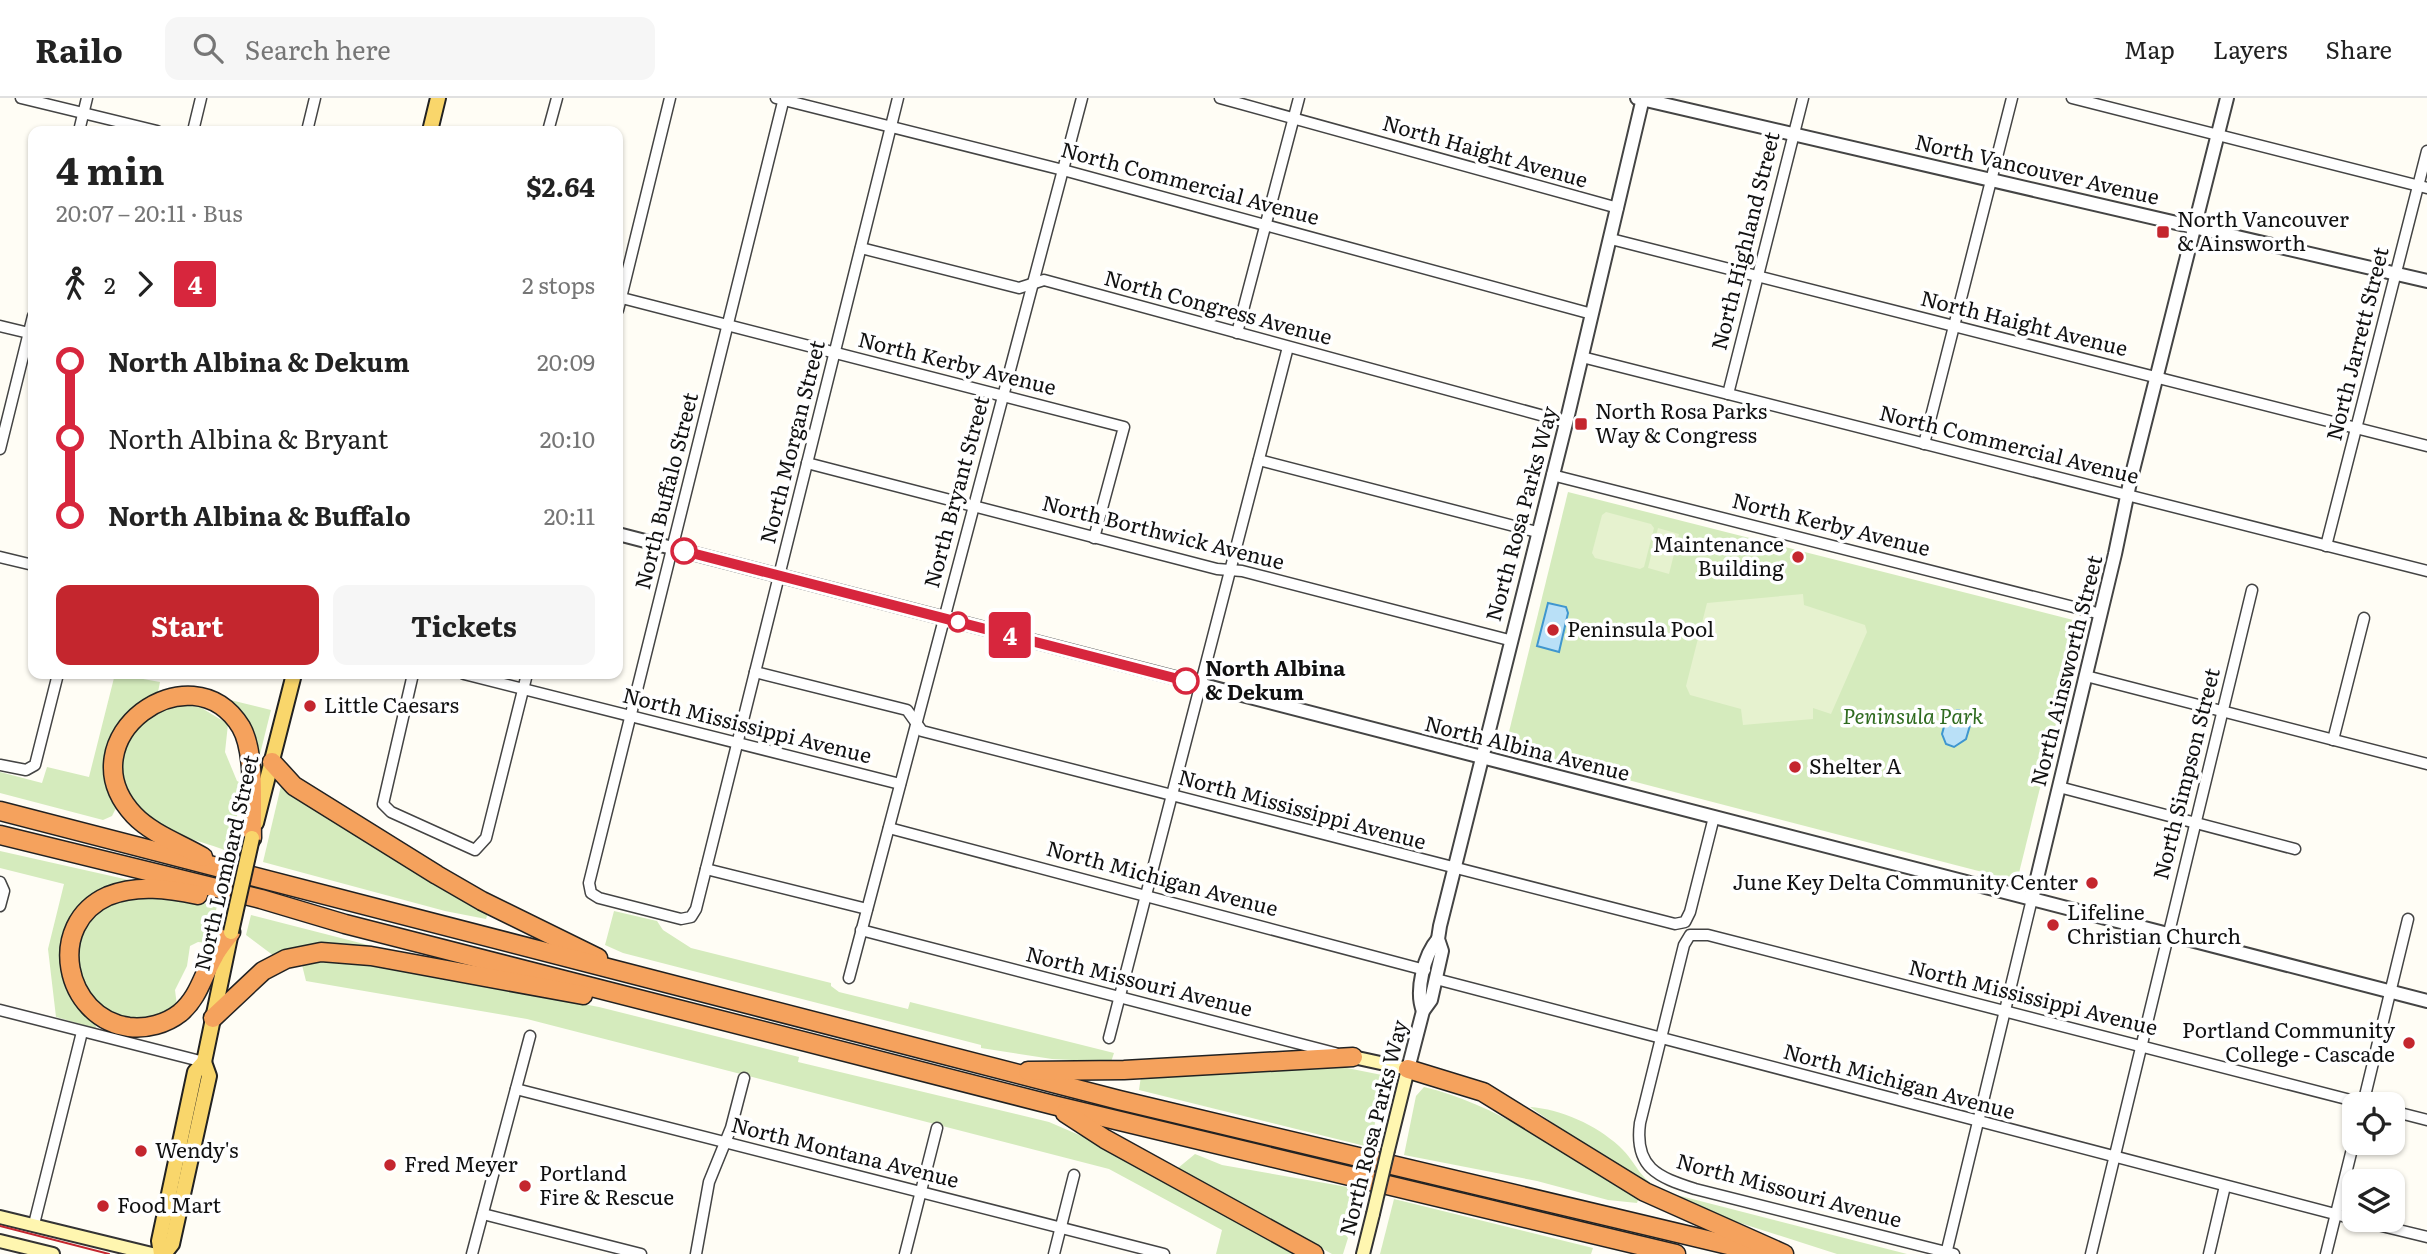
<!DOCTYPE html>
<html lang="en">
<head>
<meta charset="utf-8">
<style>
	:root { --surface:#fff; --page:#f6f6f6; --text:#222; --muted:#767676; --line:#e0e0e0; --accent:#c4262e }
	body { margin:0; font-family:Literata,serif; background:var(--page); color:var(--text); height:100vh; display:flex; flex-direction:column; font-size:26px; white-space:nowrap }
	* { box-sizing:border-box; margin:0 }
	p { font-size:23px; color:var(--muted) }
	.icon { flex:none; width:38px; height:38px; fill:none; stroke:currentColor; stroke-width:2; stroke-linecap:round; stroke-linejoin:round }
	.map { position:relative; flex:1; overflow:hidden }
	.drawer { position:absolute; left:28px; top:28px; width:595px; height:553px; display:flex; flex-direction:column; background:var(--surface); border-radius:14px; box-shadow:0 2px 5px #0004 }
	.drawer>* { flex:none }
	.badge { padding:0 14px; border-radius:5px; font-size:24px; line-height:46px }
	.tools { position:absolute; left:2342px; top:994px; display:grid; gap:14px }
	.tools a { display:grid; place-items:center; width:63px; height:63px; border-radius:14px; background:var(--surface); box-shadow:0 2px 5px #0004; font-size:35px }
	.map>.badge { position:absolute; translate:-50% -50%; box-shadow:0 0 0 4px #fff }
	.legs { display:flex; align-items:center; gap:10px; height:77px; padding:0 28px; font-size:23px }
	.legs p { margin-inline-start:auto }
	.summary { display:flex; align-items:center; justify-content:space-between; height:119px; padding:0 28px }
	h1 { font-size:38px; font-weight:700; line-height:52px }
	.cta { display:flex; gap:14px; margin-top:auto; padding:14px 28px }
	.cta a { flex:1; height:80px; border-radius:14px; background:var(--accent); color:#fff; font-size:28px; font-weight:700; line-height:80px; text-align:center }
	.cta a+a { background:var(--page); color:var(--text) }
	ul { padding:0 28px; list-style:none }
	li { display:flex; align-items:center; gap:24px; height:77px; font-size:26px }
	li i { display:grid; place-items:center; width:10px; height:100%; margin:0 9px; background:currentColor }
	li i::after { content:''; width:18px; height:18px; margin:-9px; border:5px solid; border-radius:50%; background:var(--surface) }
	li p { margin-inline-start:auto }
	li:first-child i { background:linear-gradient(#0000 50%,currentColor 0) }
	li:last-child i { background:linear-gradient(currentColor 50%,#0000 0) }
	header { display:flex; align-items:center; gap:42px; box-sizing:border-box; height:98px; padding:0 35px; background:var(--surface); border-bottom:2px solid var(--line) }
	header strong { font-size:33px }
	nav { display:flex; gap:38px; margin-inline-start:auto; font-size:24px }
	.search { width:490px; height:63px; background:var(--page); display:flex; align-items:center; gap:18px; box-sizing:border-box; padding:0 24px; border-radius:14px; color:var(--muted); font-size:26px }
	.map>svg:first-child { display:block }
	.green { fill:#d5ebbd }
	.pitch { fill:#e6f2cf }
	.water { fill:#b9e0f7; stroke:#3f96cf; stroke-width:2 }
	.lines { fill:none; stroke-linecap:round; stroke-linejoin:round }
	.minor-casing { stroke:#444; stroke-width:13 }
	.tertiary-casing { stroke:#444; stroke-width:16 }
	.secondary-casing { stroke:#333; stroke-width:16 }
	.primary-casing { stroke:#222; stroke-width:18 }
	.motorway-casing { stroke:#222; stroke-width:21 }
	.minor { stroke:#fff; stroke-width:10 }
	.tertiary { stroke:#fff; stroke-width:12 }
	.secondary { stroke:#fff6b0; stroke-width:12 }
	.primary { stroke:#f9d66b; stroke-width:14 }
	.motorway { stroke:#f5a25d; stroke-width:18 }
	.tram { stroke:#c4262e; stroke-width:2 }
	.secondary-bridge-casing { stroke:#333; stroke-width:16; stroke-linecap:butt }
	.primary-bridge-casing { stroke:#222; stroke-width:18; stroke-linecap:butt }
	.secondary-bridge { stroke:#fff6b0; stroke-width:12 }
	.primary-bridge { stroke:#f9d66b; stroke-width:14 }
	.line-1-casing { stroke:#fff; stroke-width:16 }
	.line-1 { stroke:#d7263d; stroke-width:10 }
	.poi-dot { fill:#c4262e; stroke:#fff; stroke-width:2.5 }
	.stop-1-dot { fill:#fff; stroke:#d7263d; stroke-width:3.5 }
	.labels { text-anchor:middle; stroke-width:7; stroke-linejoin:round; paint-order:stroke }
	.street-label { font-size:21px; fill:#111; stroke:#fff }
	.poi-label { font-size:21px; fill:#111; stroke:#fff; text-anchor:start }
	.stop-label { font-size:21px; font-weight:bold; fill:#111; stroke:#fff; text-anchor:start }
	.park-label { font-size:21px; font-style:italic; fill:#2f6b1f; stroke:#fff }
</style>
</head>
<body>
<header>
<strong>Railo</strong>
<div class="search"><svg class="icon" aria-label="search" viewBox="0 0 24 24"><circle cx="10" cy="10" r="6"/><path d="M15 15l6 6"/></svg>Search here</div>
<nav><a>Map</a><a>Layers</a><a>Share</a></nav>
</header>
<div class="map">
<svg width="2427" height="1156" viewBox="0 0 2427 1156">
	<rect width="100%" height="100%" fill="#fffdf5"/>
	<g class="green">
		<polygon points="1568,394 2081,524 2017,783 1505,650"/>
		<path d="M115 576 160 584 158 594C111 614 91 665 116 710L112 718 103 722 0 695V674L42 685 47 669 89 679Z"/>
		<polygon points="222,600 271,612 260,656 245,621"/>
		<path d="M179 607 200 609 228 626 225 654 237 683 243 686 230 754C202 743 165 736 142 716 110 688 120 642 149 617 156 611 170 609 179 607Z"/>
		<polygon points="281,688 488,815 486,821 445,813 263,764"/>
		<path d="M0 753 129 782C118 789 102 790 90 799 59 822 55 871 73 903 79 914 94 922 97 931L56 919 48 851 64 786 0 770Z"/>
		<path d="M131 798 180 800 217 808 208 845 198 844 190 848 187 868 175 892 177 908C82 960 33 827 131 798Z"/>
		<polygon points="614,813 657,823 663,832 691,850 831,885 831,888 839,894 908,911 910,904 1114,955 1111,964 1052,961 981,950 981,947 623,855 605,847"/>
		<path d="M251 817 372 848 371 851C336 845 307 845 274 858L246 837Z"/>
		<polygon points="346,861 599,909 799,959 798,964 1049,1024 1107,1049 1298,1156 1216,1156 1222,1132 1109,1071 527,921 306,883 301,863"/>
		<polygon points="1327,966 1382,977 1384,989 1369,1049 1139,992 1141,978"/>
		<path d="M1424 989C1503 1008 1569 1060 1639 1099L1637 1105 1608 1102 1537 1083 1404 1057 1416 998Z"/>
		<path d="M1530 1009C1561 1011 1596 1027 1619 1048 1639 1067 1637 1080 1665 1094L1907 1156H1837L1681 1106 1580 1044Z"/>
		<polygon points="1195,1056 1222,1067 1359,1091 1354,1115 1343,1124 1341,1130 1348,1140 1343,1156 1332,1156 1178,1070"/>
		<polygon points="1394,1101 1593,1150 1591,1156 1380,1156"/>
	</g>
	<g class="pitch">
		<polygon points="1606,414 1651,426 1654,430 1644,469 1640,471 1595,460 1592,455 1602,417"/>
		<polygon points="1658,430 1679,436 1669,476 1648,470"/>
		<polygon points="1803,496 1804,507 1865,527 1867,534 1831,616 1813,610 1813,621 1743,627 1741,611 1690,597 1686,588 1707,505"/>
	</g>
	<g class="water">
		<polygon points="1548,505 1566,509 1568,515 1559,554 1537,548"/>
		<polygon points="1957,612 1966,614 1971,624 1966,641 1954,649 1946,646 1942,636 1947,618"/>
	</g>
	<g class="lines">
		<g class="minor-casing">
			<g id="minor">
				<polyline points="21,0 157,33"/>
				<polyline points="776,0 1063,72 1592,216"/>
				<polyline points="784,0 589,785 591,795 599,800 681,821 691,819 696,811 898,0"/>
				<polyline points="1220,0 1618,110"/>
				<polyline points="2072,0 2427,90"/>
				<polyline points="79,33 87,0"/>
				<polyline points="193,33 201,0"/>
				<polyline points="307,33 315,0"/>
				<polyline points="548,33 557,0"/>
				<polyline points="1611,141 2427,348"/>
				<polyline points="861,150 1019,190 1044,182 1566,324"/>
				<polyline points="618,199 1124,329 1094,440"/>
				<polyline points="618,212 670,0"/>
				<polyline points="0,228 33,236"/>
				<polyline points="1237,235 1299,0"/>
				<polyline points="1582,259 2427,473"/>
				<polyline points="1728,296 1803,0"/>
				<polyline points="1924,346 2012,0"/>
				<polyline points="0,351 33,218"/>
				<polyline points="1259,362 1537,434"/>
				<polyline points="807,365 1217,471 1242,473 1509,542"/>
				<polyline points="1552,377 2101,516"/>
				<polyline points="2326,448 2427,53"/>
				<polyline points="0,459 33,467"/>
				<polyline points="755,574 907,612 922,633 1675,826 1685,824 1690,814 1714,719"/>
				<polyline points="413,576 383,706 391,714 475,752 486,740 527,576"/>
				<polyline points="464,576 900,686"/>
				<polyline points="2086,578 2427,666"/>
				<polyline points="2333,642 2364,520"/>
				<polyline points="0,667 26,672 35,667 58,576"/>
				<polyline points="2059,689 2295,751"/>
				<polyline points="889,730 1425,872"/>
				<polyline points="706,771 867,811"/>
				<polyline points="0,784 4,793 0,808"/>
				<polyline points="861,832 1335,955"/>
				<polyline points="849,880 1082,0"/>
				<polyline points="1436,881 2354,1121"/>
				<polyline points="0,912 204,964"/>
				<polyline points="1109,940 1288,249"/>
				<polyline points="516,991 1164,1156"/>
				<polyline points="2363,1006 2408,821"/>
				<polyline points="2392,1013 2427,1022"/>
				<polyline points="483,1116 641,1156"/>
				<polyline points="2357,1122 2427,1139"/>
				<polyline points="34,1126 82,934"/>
				<polyline points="472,1156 530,938"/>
				<polyline points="696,1156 709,1084 731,1030 744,980"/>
				<polyline points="905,1156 937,1030"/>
				<polyline points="1054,1156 1074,1077"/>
				<polyline points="1946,1156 2032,801"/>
				<path d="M1954 1156 1695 1091C1658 1079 1634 1070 1640 1025L1684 847 1690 837H1708L2366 1006"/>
				<polyline points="2091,1156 2252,492"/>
				<polyline points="2209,1156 2225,1088"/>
				<polyline points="2326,1156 2354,1043"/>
			</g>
		</g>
		<g class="tertiary-casing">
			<g id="tertiary">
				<polyline points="1637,0 2427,183"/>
				<polyline points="618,436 2427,903"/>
				<polyline points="2032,801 2115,456 2130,384 2227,0"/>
				<path d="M1423 913C1415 893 1424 857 1438 841"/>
				<polyline points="1408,971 1423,913 1431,902 1442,853 1438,841 1440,828 1568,317 1643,0"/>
			</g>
		</g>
		<g class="secondary-casing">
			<g id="secondary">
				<polyline points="1353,959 1408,971 1388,1052"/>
				<polyline points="0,1119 152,1156"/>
				<polyline points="0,1143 53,1156"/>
				<polyline points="1363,1156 1373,1116"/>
			</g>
		</g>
		<g class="primary-casing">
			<g id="primary">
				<polyline points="430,33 438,0"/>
				<polyline points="256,725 294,576"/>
				<polyline points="161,1156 159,1143 195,974 204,964 230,839"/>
				<polyline points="164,1156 172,1146 209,978 204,964"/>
			</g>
		</g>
		<g class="motorway-casing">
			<g id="motorway">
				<polyline points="272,664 294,688 437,777 482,803 598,860"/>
				<polyline points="0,713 1119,1002 1766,1156"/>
				<polyline points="0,737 261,801 345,826 1053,1007 1676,1156"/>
				<path d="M203 759C181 746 152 736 134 717 63 641 191 548 241 629 256 655 251 709 252 740"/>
				<path d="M198 797C169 791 137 786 108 798 45 826 64 920 129 929 147 931 166 926 180 915 198 900 202 880 213 860 217 851 225 842 231 834"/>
				<polyline points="213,920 263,873 286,861 321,854 371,858 583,897"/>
				<polyline points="1408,971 1483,994 1645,1094 1784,1156"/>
				<polyline points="1028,973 1124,972 1353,959"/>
				<polyline points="1065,1015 1105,1041 1314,1156"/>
			</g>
		</g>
		<use href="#minor" class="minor"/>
		<use href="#tertiary" class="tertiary"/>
		<use href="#secondary" class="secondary"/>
		<use href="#primary" class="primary"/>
		<use href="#motorway" class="motorway"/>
		<polyline class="tram" points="0,1128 109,1156"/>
		<g class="secondary-bridge-casing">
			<polyline id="secondary-bridge" points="1373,1116 1388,1052"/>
		</g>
		<g class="primary-bridge-casing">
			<polyline id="primary-bridge" points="231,834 252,740"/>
		</g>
		<use href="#secondary-bridge" class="secondary-bridge"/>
		<use href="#primary-bridge" class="primary-bridge"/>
	</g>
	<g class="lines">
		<g class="line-1-casing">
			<polyline id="line-1" points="684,453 1186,583"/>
		</g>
		<use href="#line-1" class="line-1"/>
	</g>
	<g class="poi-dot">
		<rect x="2156" y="127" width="14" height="14" rx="3.5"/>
		<rect x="1574" y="319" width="14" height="14" rx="3.5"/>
		<circle cx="1798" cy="459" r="7"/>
		<circle cx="1553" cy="532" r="7"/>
		<circle cx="310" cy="608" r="7"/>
		<circle cx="1795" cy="669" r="7"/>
		<circle cx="2092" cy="785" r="7"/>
		<circle cx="2053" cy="827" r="7"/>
		<circle cx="2409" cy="945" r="7"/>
		<circle cx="141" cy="1053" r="7"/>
		<circle cx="390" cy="1067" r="7"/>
		<circle cx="525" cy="1088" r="7"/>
		<circle cx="103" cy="1108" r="7"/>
	</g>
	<g class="stop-1-dot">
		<circle cx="684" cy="453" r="12"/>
		<circle cx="958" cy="524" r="9"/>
		<circle cx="1186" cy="583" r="12"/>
	</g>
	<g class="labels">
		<g class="street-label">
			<text transform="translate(1485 54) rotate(16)" y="7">North Haight Avenue</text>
			<text transform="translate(2037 72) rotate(13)" y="7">North Vancouver Avenue</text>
			<text transform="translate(1190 86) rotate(15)" y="7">North Commercial Avenue</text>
			<text transform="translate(1746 143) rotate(-76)" y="7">North Highland Street</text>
			<text transform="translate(1218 210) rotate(15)" y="7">North Congress Avenue</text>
			<text transform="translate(2024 226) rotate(14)" y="7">North Haight Avenue</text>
			<text transform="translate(2358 246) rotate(-76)" y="7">North Jarrett Street</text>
			<text transform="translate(957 266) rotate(14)" y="7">North Kerby Avenue</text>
			<text transform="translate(793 344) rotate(-76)" y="7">North Morgan Street</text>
			<text transform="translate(2009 347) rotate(14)" y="7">North Commercial Avenue</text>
			<text transform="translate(667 393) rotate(-76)" y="7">North Buffalo Street</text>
			<text transform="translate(957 394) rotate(-75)" y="7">North Bryant Street</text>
			<text transform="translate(1522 416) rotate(-75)" y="7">North Rosa Parks Way</text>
			<text transform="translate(1831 427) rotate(14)" y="7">North Kerby Avenue</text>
			<text transform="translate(1163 435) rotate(14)" y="7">North Borthwick Avenue</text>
			<text transform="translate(2067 573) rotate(-76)" y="7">North Ainsworth Street</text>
			<text transform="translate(747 628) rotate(14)" y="7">North Mississippi Avenue</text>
			<text transform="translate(1527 651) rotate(14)" y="7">North Albina Avenue</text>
			<text transform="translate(2187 676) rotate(-76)" y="7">North Simpson Street</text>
			<text transform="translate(1302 712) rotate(15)" y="7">North Mississippi Avenue</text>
			<text transform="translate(227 765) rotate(-77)" y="7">North Lombard Street</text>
			<text transform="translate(1162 781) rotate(15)" y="7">North Michigan Avenue</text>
			<text transform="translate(1139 884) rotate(14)" y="7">North Missouri Avenue</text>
			<text transform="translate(2033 900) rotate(14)" y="7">North Mississippi Avenue</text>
			<text transform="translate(1899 984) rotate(15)" y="7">North Michigan Avenue</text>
			<text transform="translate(1374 1030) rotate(-76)" y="7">North Rosa Parks Way</text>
			<text transform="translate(845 1055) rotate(14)" y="7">North Montana Avenue</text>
			<text transform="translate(1789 1093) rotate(15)" y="7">North Missouri Avenue</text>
		</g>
		<g class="poi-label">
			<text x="2177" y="129">North Vancouver<tspan x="2177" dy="24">&amp; Ainsworth</tspan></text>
			<text x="1595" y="321">North Rosa Parks<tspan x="1595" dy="24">Way &amp; Congress</tspan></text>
			<text x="1784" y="454" text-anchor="end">Maintenance<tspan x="1784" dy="24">Building</tspan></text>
			<text x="1567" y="539">Peninsula Pool</text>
			<text x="324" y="615">Little Caesars</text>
			<text x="1809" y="676">Shelter A</text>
			<text x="2078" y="792" text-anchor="end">June Key Delta Community Center</text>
			<text x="2067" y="822">Lifeline<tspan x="2067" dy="24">Christian Church</tspan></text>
			<text x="2395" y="940" text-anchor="end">Portland Community<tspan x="2395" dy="24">College - Cascade</tspan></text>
			<text x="155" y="1060">Wendy's</text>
			<text x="404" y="1074">Fred Meyer</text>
			<text x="539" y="1083">Portland<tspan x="539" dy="24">Fire &amp; Rescue</tspan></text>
			<text x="117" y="1115">Food Mart</text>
		</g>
		<g class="stop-label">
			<text x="1205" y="578">North Albina<tspan x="1205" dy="24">&amp; Dekum</tspan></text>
		</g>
		<g class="park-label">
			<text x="1913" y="626">Peninsula Park</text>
		</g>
	</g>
</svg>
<div class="tools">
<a><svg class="icon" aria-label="locate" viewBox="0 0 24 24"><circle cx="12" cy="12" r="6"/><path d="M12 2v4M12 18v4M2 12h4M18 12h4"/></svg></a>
<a><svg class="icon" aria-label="layers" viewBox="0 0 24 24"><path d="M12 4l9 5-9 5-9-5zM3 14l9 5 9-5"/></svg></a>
</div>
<b class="badge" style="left:1010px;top:537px;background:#d7263d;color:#fff">4</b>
<section class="drawer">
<div class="summary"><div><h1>4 min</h1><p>20:07 – 20:11 · Bus</p></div><b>$2.64</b></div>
<div class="legs"><svg class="icon" aria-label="walk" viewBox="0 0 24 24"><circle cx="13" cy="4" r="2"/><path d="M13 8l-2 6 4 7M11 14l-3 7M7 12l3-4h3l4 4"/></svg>2<svg class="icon" aria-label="forward" viewBox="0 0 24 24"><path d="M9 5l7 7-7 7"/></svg><b class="badge" style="background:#d7263d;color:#fff">4</b><p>2 stops</p></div>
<ul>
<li><i style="color:#d7263d"></i><b>North Albina &amp; Dekum</b><p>20:09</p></li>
<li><i style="color:#d7263d"></i><span>North Albina &amp; Bryant</span><p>20:10</p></li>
<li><i style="color:#d7263d"></i><b>North Albina &amp; Buffalo</b><p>20:11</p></li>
</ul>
<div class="cta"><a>Start</a><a>Tickets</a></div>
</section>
</div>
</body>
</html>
